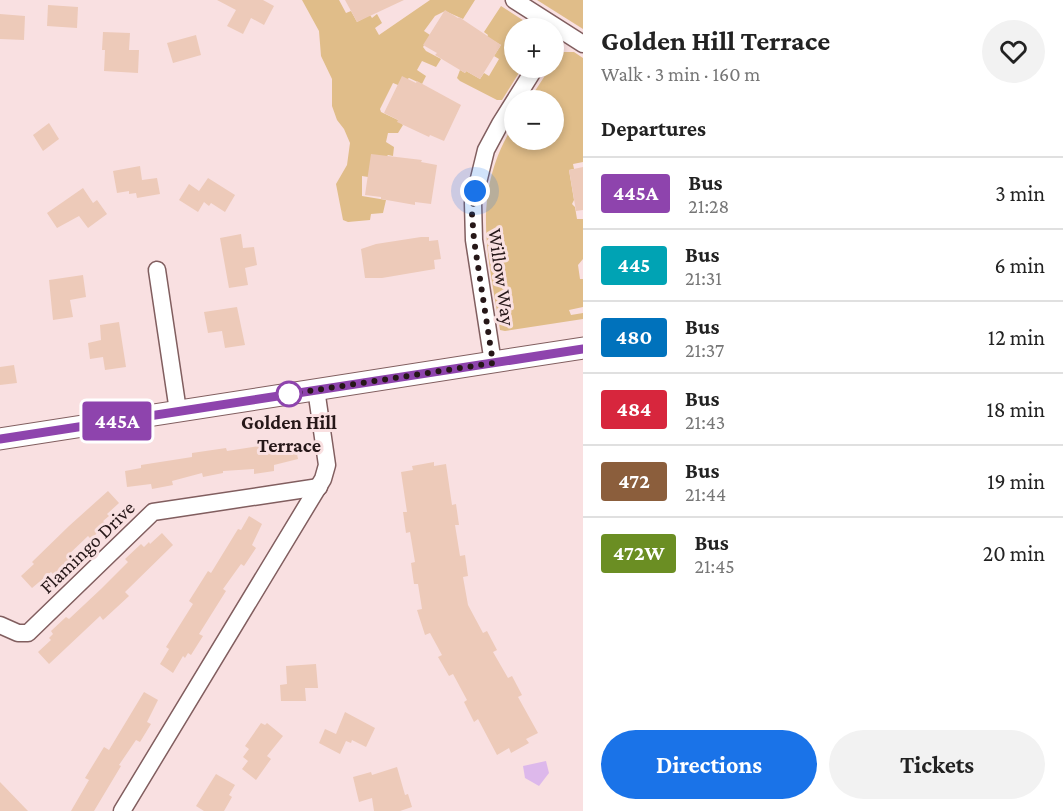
<!DOCTYPE html>
<html lang="en">
<head>
<meta charset="utf-8">
<style>
	:root { --surface:#fff; --page:#f2f2f2; --text:#222; --muted:#767676; --line:#e0e0e0; --accent:#1a73e8 }
	body { margin:0; font-family:"Crimson Pro",serif; background:var(--page); color:var(--text); height:100vh; display:flex; flex-direction:column; font-size:22px; white-space:nowrap }
	* { box-sizing:border-box; margin:0 }
	p { font-size:20px; color:var(--muted) }
	.icon { flex:none; width:33px; height:33px; fill:none; stroke:currentColor; stroke-width:2; stroke-linecap:round; stroke-linejoin:round }
	.map { position:relative; flex:1; overflow:hidden }
	.side { display:flex; flex-direction:column; background:var(--surface); width:480px }
	.side>* { flex:none }
	.badge { padding:0 12px; border-radius:4px; font-size:21px; line-height:39px }
	.controls { position:absolute; left:504px; top:18px; display:grid; gap:12px }
	.controls a { display:grid; place-items:center; width:60px; height:60px; border-radius:50%; background:var(--surface); box-shadow:0 3px 9px #0003; font-size:30px }
	.you { position:absolute; width:30px; height:30px; margin:-15px; border:4px solid #fff; border-radius:50%; background:#1a73e8; box-shadow:0 0 0 9px #1a73e833 }
	.map>.badge { position:absolute; translate:-50% -50%; box-shadow:0 0 0 3px #fff }
	h2 { padding:0 18px; font-size:22px; line-height:54px }
	.round { display:grid; place-items:center; flex:none; width:63px; height:63px; border-radius:32px; background:var(--page) }
	.headline { display:flex; align-items:center; justify-content:space-between; height:102px; padding:0 18px }
	h1 { font-size:28px; font-weight:700; line-height:45px }
	.button { display:flex; gap:12px; margin-top:auto; padding:12px 18px }
	.button a { flex:1; height:69px; border-radius:36px; background:var(--accent); color:#fff; font-size:24px; font-weight:700; line-height:69px; text-align:center }
	.button a+a { background:var(--page); color:var(--text) }
	ul { padding:0; list-style:none }
	li { display:flex; align-items:center; gap:18px; height:72px; padding:0 18px; border-top:2px solid var(--line) }
	li div { flex:1 }
	li b { display:block; font-size:22px }
	li em { font-style:normal }
	li .badge { min-width:66px; font-weight:700; text-align:center }
	main { display:flex; flex:1; min-height:0 }
	.map>svg:first-child { display:block }
	.green { fill:#e0bd89 }
	.water { fill:#ddb8eb }
	.building { fill:#edcab9 }
	.lines { fill:none; stroke-linecap:round; stroke-linejoin:round }
	.minor-casing { stroke:#815e5f; stroke-width:19 }
	.tertiary-casing { stroke:#815e5f; stroke-width:23 }
	.minor { stroke:#fff; stroke-width:16 }
	.tertiary { stroke:#fff; stroke-width:21 }
	.line-casing { stroke:#fff; stroke-width:14 }
	.line { stroke:#8e44ad; stroke-width:9 }
	.walk { stroke:#261718; stroke-width:6; stroke-dasharray:0 10.8 }
	.stop-dot { fill:#fff; stroke:#8e44ad; stroke-width:3 }
	.labels { text-anchor:middle; stroke-width:6; stroke-linejoin:round; paint-order:stroke }
	.street-label { font-size:20px; fill:#261718; stroke:#f9e0e1 }
	.stop-label { font-size:20px; font-weight:bold; fill:#261718; stroke:#f9e0e1 }
</style>
</head>
<body>
<main>
<div class="map">
<svg width="583" height="811" viewBox="0 0 583 811">
	<rect width="100%" height="100%" fill="#f9e0e1"/>
	<g class="green">
		<polygon points="302,0 339,0 346,13 351,11 357,22 370,15 372,18 377,14 382,23 375,28 379,35 430,0 475,0 463,19 445,11 435,16 424,31 430,35 423,47 426,51 441,59 436,67 422,61 417,70 426,76 422,84 409,78 398,85 393,83 380,109 381,112 398,120 403,125 398,133 388,133 386,142 394,147 393,156 388,155 368,177 362,176 362,196 386,200 383,213 371,214 370,220 348,222 343,220 336,184 347,165 350,143 344,129 337,120 332,106 332,79 321,56 319,31"/>
		<polygon points="537,0 583,0 583,29"/>
		<polygon points="501,6 535,28 514,28 514,68 522,68 502,100 497,100 460,81 457,78 460,70 465,73 466,71 480,79 484,73 489,76 499,59 494,56 501,45 487,37 488,35 484,32"/>
		<path d="M564 52H574L583 58V162L573 164 574 169 569 170 574 200 572 204 575 207 577 219H583V259L578 265 580 279H583V307L569 310 571 315 583 313V319L505 331 500 330C488 253 470 195 514 124V140H554V100H529L550 68H554C554 60 557 56 564 52Z"/>
	</g>
	<polygon class="water" points="546,761 549,773 539,786 525,778 523,766"/>
	<g class="building">
		<polygon points="217,0 263,0 274,6 264,25 251,18 243,34 227,26 236,10"/>
		<polygon points="345,0 404,0 357,22"/>
		<polygon points="48,5 78,7 77,28 47,26"/>
		<polygon points="445,10 458,18 459,17 501,45 480,79 466,71 465,73 435,55 437,53 423,45"/>
		<polygon points="0,14 25,16 24,40 0,39"/>
		<polygon points="103,32 130,33 129,50 139,50 138,73 104,71 105,50 102,50"/>
		<polygon points="196,35 201,55 173,63 167,43"/>
		<polygon points="402,76 416,83 417,81 461,105 444,141 430,135 429,137 397,122 398,120 384,113"/>
		<polygon points="49,123 59,139 43,151 33,135"/>
		<polygon points="371,154 422,160 421,162 437,165 431,204 415,202 415,205 381,199 381,197 365,195"/>
		<polygon points="140,166 142,180 157,178 160,194 137,198 136,193 129,194 129,191 117,193 113,171"/>
		<polygon points="583,167 583,210 576,211 569,170"/>
		<polygon points="208,178 235,195 225,212 211,203 209,206 204,202 198,212 179,200 189,184 199,191"/>
		<polygon points="83,188 93,203 97,200 107,214 88,228 79,216 57,228 47,213"/>
		<polygon points="241,234 243,248 254,247 257,265 245,268 248,285 229,288 220,238"/>
		<polygon points="421,237 429,237 429,241 438,240 441,259 434,260 435,269 382,278 365,278 361,249 376,244"/>
		<polygon points="83,275 86,297 70,300 73,317 53,320 49,280"/>
		<polygon points="237,307 245,345 225,348 222,331 208,333 204,312"/>
		<polygon points="119,322 126,367 105,370 103,357 90,359 88,343 101,340 100,325"/>
		<polygon points="14,365 17,383 0,385 0,367"/>
		<polygon points="278,443 278,446 295,443 298,459 274,465 274,471 254,474 254,469 223,471 223,473 203,477 202,473 172,481 173,485 152,489 151,484 127,487 125,471 141,468 141,465 192,457 192,453 226,448 227,451"/>
		<polygon points="434,462 434,466 446,464 452,505 456,504 459,525 455,525 460,556 465,555 468,576 463,577 468,605 483,633 487,631 497,650 493,652 508,678 512,676 522,695 518,697 538,733 526,739 529,743 511,753 509,748 497,755 478,719 474,722 464,702 467,700 453,674 449,676 438,657 442,655 430,633 425,635 417,610 422,609 418,584 414,584 411,563 415,562 410,532 406,533 403,512 407,512 401,472 413,470 412,466"/>
		<polygon points="108,491 119,503 107,514 109,516 103,521 106,524 91,539 88,536 66,557 69,561 54,575 51,572 32,588 21,576 34,564 32,562 69,526"/>
		<polygon points="249,516 262,524 252,545 256,548 244,566 241,564 223,589 226,591 199,634 203,636 191,655 188,653 185,658 183,656 173,673 160,664 169,649 166,647 193,604 189,601 208,571 211,573 238,529 241,530"/>
		<polygon points="162,533 173,545 125,592 129,596 103,620 100,616 49,664 38,652 51,640 49,638 53,634 51,631 66,617 69,619 101,589 128,562 125,559 141,544 144,547 149,542 150,544"/>
		<polygon points="316,664 318,688 305,688 306,701 281,701 280,685 287,684 286,666"/>
		<polygon points="144,692 158,700 147,722 151,724 140,742 136,740 119,765 121,766 94,811 71,811 89,780 85,778 104,747 109,750"/>
		<polygon points="345,712 375,728 366,747 352,740 351,743 346,741 340,754 319,743 325,729 336,734"/>
		<polygon points="261,723 265,725 267,723 283,736 267,756 271,759 256,780 242,769 248,761 243,757 249,749 245,746"/>
		<polygon points="397,767 405,795 408,794 412,807 400,811 374,811 372,798 359,802 353,777 371,772 372,775"/>
		<polygon points="216,774 235,785 229,795 232,797 224,811 204,811 196,806"/>
		<polygon points="0,782 28,811 0,811"/>
	</g>
	<g class="lines">
		<g class="minor-casing">
			<g id="minor">
				<polyline points="514,0 583,44"/>
				<polyline points="157,270 178,411"/>
				<polyline points="493,363 474,240 473,203 486,150 500,124 535,68"/>
				<polyline points="0,625 18,633 28,633 153,512 319,487"/>
				<polyline points="122,811 323,479 327,465 316,389"/>
			</g>
		</g>
		<g class="tertiary-casing">
			<polyline id="tertiary" points="0,439 583,348"/>
		</g>
		<use href="#minor" class="minor"/>
		<use href="#tertiary" class="tertiary"/>
	</g>
	<g class="lines">
		<g class="line-casing">
			<polyline id="line" points="0,439 583,349"/>
		</g>
		<use href="#line" class="line"/>
		<polyline class="walk" points="289,394 493,363 474,240 472,214 475,191"/>
	</g>
	<circle class="stop-dot" cx="289" cy="394" r="12"/>
	<g class="labels">
		<g class="street-label">
			<text transform="translate(502 277) rotate(82)" y="7">Willow Way</text>
			<text transform="translate(87 547) rotate(-44)" y="7">Flamingo Drive</text>
		</g>
		<g class="stop-label">
			<text x="289" y="429">Golden Hill<tspan x="289" dy="23">Terrace</tspan></text>
		</g>
	</g>
</svg>
<div class="controls">
<a>+</a>
<a>−</a>
</div>
<div class="you" style="left:475px;top:191px"></div>
<b class="badge" style="left:117px;top:421px;background:#8e44ad;color:#fff">445A</b>
</div>
<section class="side">
<div class="headline"><div><h1>Golden Hill Terrace</h1><p>Walk · 3 min · 160 m</p></div><a class="round"><svg class="icon" aria-label="heart" viewBox="0 0 24 24"><path d="M12 20l-8-8c-3-5 5-10 8-4 3-6 11-1 8 4z"/></svg></a></div>
<h2>Departures</h2>
<ul>
<li><span class="badge" style="background:#8e44ad;color:#fff">445A</span><div><b>Bus</b><p>21:28</p></div><em>3 min</em></li>
<li><span class="badge" style="background:#00a3b4;color:#fff">445</span><div><b>Bus</b><p>21:31</p></div><em>6 min</em></li>
<li><span class="badge" style="background:#0072bc;color:#fff">480</span><div><b>Bus</b><p>21:37</p></div><em>12 min</em></li>
<li><span class="badge" style="background:#d7263d;color:#fff">484</span><div><b>Bus</b><p>21:43</p></div><em>18 min</em></li>
<li><span class="badge" style="background:#8b5e3c;color:#fff">472</span><div><b>Bus</b><p>21:44</p></div><em>19 min</em></li>
<li><span class="badge" style="background:#6b8e23;color:#fff">472W</span><div><b>Bus</b><p>21:45</p></div><em>20 min</em></li>
</ul>
<div class="button"><a>Directions</a><a>Tickets</a></div>
</section>
</main>
</body>
</html>
